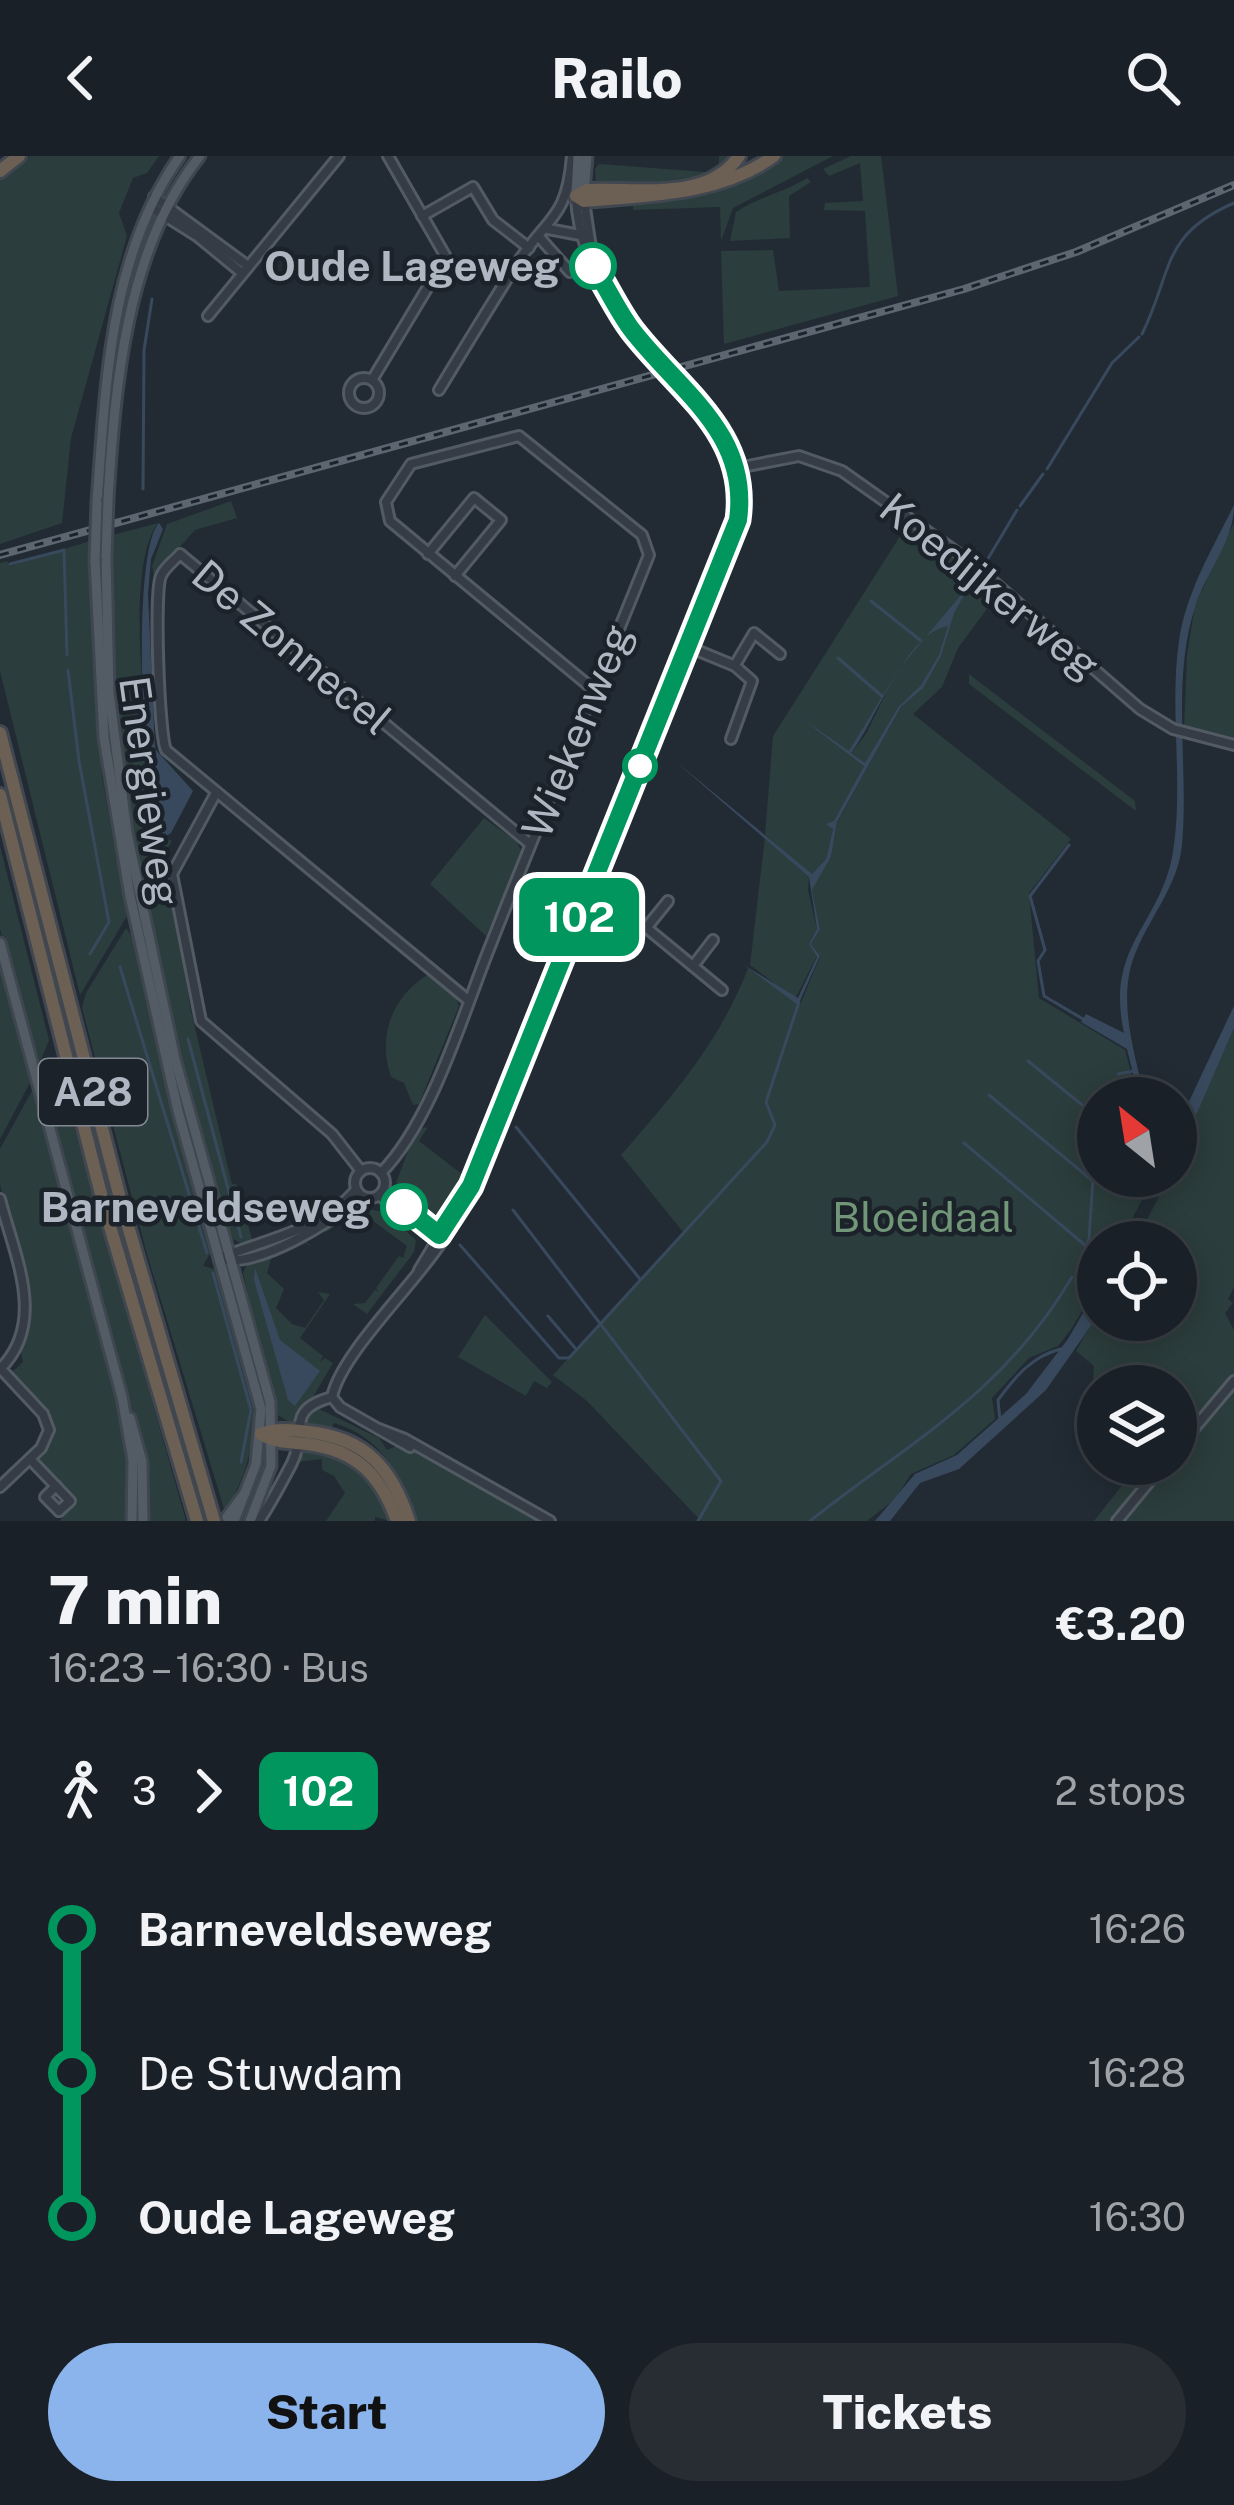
<!DOCTYPE html>
<html lang="en">
<head>
<meta charset="utf-8">
<style>
	:root { --surface:#1a2027; --page:#272d33; --text:#f1f3f6; --muted:#9fa3a7; --line:#383e44; --accent:#8bb4ec }
	body { margin:0; font-family:"Public Sans",sans-serif; background:var(--page); color:var(--text); height:100vh; display:flex; flex-direction:column; font-size:45px; white-space:nowrap }
	* { box-sizing:border-box; margin:0 }
	p { font-size:39px; color:var(--muted) }
	.icon { flex:none; width:66px; height:66px; fill:none; stroke:currentColor; stroke-width:2; stroke-linecap:round; stroke-linejoin:round }
	.map { position:relative; height:1365px; overflow:hidden }
	.panel { display:flex; flex-direction:column; background:var(--surface); flex:1 }
	.panel>* { flex:none }
	.badge { padding:0 24px; border-radius:18px; font-size:42px; line-height:78px }
	.needle { width:78px; rotate:330deg }
	.controls { position:absolute; left:1077px; top:921px; display:grid; gap:24px }
	.controls a { display:grid; place-items:center; width:120px; height:120px; border-radius:50%; background:var(--surface); box-shadow:0 6px 30px #0003,0 0 0 3px var(--line); font-size:60px }
	.map>.badge { position:absolute; translate:-50% -50%; box-shadow:0 0 0 6px #fff }
	.legs { display:flex; align-items:center; gap:18px; height:132px; padding:0 48px; font-size:39px }
	.legs p { margin-inline-start:auto }
	.overview { display:flex; align-items:center; justify-content:space-between; height:204px; padding:0 48px }
	h1 { font-size:66px; font-weight:800; line-height:90px }
	.cta { display:flex; gap:24px; margin-top:auto; padding:24px 48px }
	.cta a { flex:1; height:138px; border-radius:72px; background:var(--accent); color:#111; font-size:48px; font-weight:800; line-height:138px; text-align:center }
	.cta a+a { background:var(--page); color:var(--text) }
	ul { padding:0 48px; list-style:none }
	li { display:flex; align-items:center; gap:42px; height:144px; font-size:45px }
	li i { display:grid; place-items:center; width:18px; height:100%; margin:0 15px; background:currentColor }
	li i::after { content:''; width:30px; height:30px; margin:-15px; border:9px solid; border-radius:50%; background:var(--surface) }
	li p { margin-inline-start:auto }
	li:first-child i { background:linear-gradient(#0000 50%,currentColor 0) }
	li:last-child i { background:linear-gradient(currentColor 50%,#0000 0) }
	header { display:flex; justify-content:space-between; align-items:center; height:156px; padding:0 48px; background:var(--surface); font-size:54px; font-weight:800 }
	.map>svg:first-child { display:block }
	.green { fill:#2b3d3c }
	.water { fill:#39495d; fill-rule:evenodd }
	.lines { fill:none; stroke-linecap:round; stroke-linejoin:round }
	.stream { stroke:#39495d; stroke-width:3 }
	.minor-casing { stroke:#525a63; stroke-width:14 }
	.major-casing { stroke:#3e464f; stroke-width:15 }
	.highway-casing { stroke:#404750; stroke-width:18 }
	.minor { stroke:#353c45; stroke-width:8 }
	.major { stroke:#535c65; stroke-width:9 }
	.highway { stroke:#6b6053; stroke-width:12 }
	.rail-casing { stroke:#5c6671; stroke-width:8 }
	.rail { stroke:#1b222a; stroke-width:3; stroke-dasharray:9; stroke-linecap:butt }
	.major-bridge-casing { stroke:#3e464f; stroke-width:15; stroke-linecap:butt }
	.major-bridge { stroke:#535c65; stroke-width:9 }
	.line-1-casing { stroke:#fff; stroke-width:27 }
	.line-1 { stroke:#00965e; stroke-width:18 }
	.stop-1-dot { fill:#fff; stroke:#00965e; stroke-width:6 }
	.labels { text-anchor:middle; stroke-width:9; stroke-linejoin:round; paint-order:stroke }
	.shield { fill:#1b222a; stroke:#838a94; stroke-width:3 }
	.shield-label { font-size:39px; font-weight:bold; fill:#afb7c2 }
	.stop-label { font-size:42px; font-weight:bold; fill:#afb7c2; stroke:#1b222a; text-anchor:end }
	.street-label { font-size:42px; fill:#afb7c2; stroke:#1b222a }
	.park-label { font-size:42px; fill:#719678; stroke:#1b222a }
</style>
</head>
<body>
<header><svg class="icon" aria-label="back" viewBox="0 0 24 24"><path d="M15 5l-7 7 7 7"/></svg>Railo<svg class="icon" aria-label="search" viewBox="0 0 24 24"><circle cx="10" cy="10" r="6"/><path d="M15 15l6 6"/></svg></header>
<div class="map">
<svg width="1234" height="1365" viewBox="0 0 1234 1365">
	<rect width="100%" height="100%" fill="#222b34"/>
	<g class="green">
		<polygon points="30,0 159,0 147,17 133,22 119,57 127,80 71,282 62,367 0,388 0,22"/>
		<path d="M719 0H733C704 39 639 31 596 30L595 13 599 8 706 16 719 7Z"/>
		<polygon points="781,0 833,0 733,52 721,85 720,51 633,54 633,44 731,30"/>
		<polygon points="851,0 881,0 898,140 724,188 721,95 773,94 779,135 870,131 865,55 824,54 825,47 863,45 860,7 829,20 823,13"/>
		<path d="M807 22 811 26 789 40 790 82 730 85 736 56C758 41 783 37 807 22Z"/>
		<polygon points="231,345 237,362 195,374 154,420 152,410 167,368"/>
		<path d="M909 366 998 438 958 492 942 531 913 558 1071 683 1029 737 1039 842 1125 894 1138 942H1098V1020L1153 1023 1120 1086H1098V1128L1072 1172 1058 1190 1029 1202 992 1242 995 1263 954 1299 911 1318 895 1343 867 1365H701L587 1245 553 1219 683 1076 621 999C672 941 721 884 748 812L800 849 820 801 811 788 820 773 812 734 831 701 837 667 901 551 923 531 940 499 921 529 899 550 866 608 851 597 866 578 886 537 849 596 799 561 865 610 834 666 827 668 833 673 826 703 811 719 765 679 773 580Z"/>
		<path d="M158 367C120 417 151 617 162 681L172 685 147 726C115 688 111 458 111 399L113 379Z"/>
		<polygon points="1234,367 1234,584 1184,572 1187,499 1195,449"/>
		<polygon points="90,385 102,620 127,760 80,839 0,515 0,407 7,405 10,410"/>
		<polygon points="969,518 1135,645 1136,655 969,528"/>
		<polygon points="484,662 516,685 522,696 486,780 430,728"/>
		<polygon points="765,681 809,721 808,734 817,773 809,788 817,800 795,843 750,809"/>
		<polygon points="0,690 49,884 40,906 0,773"/>
		<polygon points="167,711 191,855 232,1028 236,1028 253,1086 242,1088 228,1080 182,918 148,758 146,738"/>
		<path d="M126 772 134 783 202 1057 210 1097 203 1110 218 1114C243 1204 279 1267 225 1356L147 1098 82 852 86 837Z"/>
		<polygon points="0,801 33,921 0,983"/>
		<path d="M429 818 455 840 459 850 419 948 413 949 404 927 391 921C377 880 392 840 429 818Z"/>
		<polygon points="1234,872 1234,1131 1228,1143 1233,1147 1225,1157 1234,1174 1234,1220 1176,1288 1176,1230 1098,1230 1098,1308 1159,1308 1111,1365 1094,1365 1131,1318 1087,1307 1094,1210 1076,1195 1098,1157 1098,1164 1176,1164 1176,1086 1135,1086 1170,1020 1176,1020 1176,1006"/>
		<polygon points="53,903 59,916 186,1365 146,1365 141,1289 44,925"/>
		<polygon points="33,933 61,1020 124,1265 130,1300 125,1365 60,1365 73,1344 34,1303 48,1288 50,1264 10,1218 23,1206 21,1196 31,1160 0,1028 0,993"/>
		<polygon points="428,971 419,985 467,1022 445,1053 433,1060 396,1027 416,974"/>
		<polygon points="357,1051 384,1056 416,1084 414,1096 367,1158 353,1148 365,1147 375,1134 379,1136 376,1132 399,1100 403,1102 407,1090 365,1059 356,1070 347,1063 326,1076 322,1073"/>
		<polygon points="305,1085 314,1092 306,1087 271,1103 267,1117 284,1133 276,1152 292,1168 305,1172 324,1144 318,1136 330,1138 300,1182 323,1200 320,1206 325,1202 333,1207 296,1270 276,1258 243,1117 249,1105"/>
		<polygon points="485,1159 552,1226 547,1232 534,1225 526,1240 458,1201"/>
		<polygon points="1234,1233 1234,1365 1122,1365 1169,1308 1176,1308 1176,1300"/>
		<path d="M313 1250 379 1282 387 1294 399 1289 416 1295 543 1365H416C399 1317 383 1282 334 1267L331 1273 300 1270Z"/>
		<path d="M297 1294C347 1300 371 1319 390 1365L375 1361V1365H326L345 1337 334 1320 322 1314V1303L297 1306 276 1337Z"/>
	</g>
	<g class="water">
		<path d="M1234 349C1234 386 1206 416 1195 451 1171 526 1189 611 1182 689 1178 730 1150 760 1135 798 1117 843 1134 896 1145 942H1139L1127 893 1081 866 1086 858 1124 877C1105 789 1161 769 1173 696 1184 626 1169 554 1179 485 1186 436 1213 392 1234 349Z"/>
		<path d="M159 367 163 373 151 403 148 438 155 593 193 635 171 677 163 682C141 648 131 395 159 367Z"/>
		<path d="M971 427 954 457 941 500 923 532 901 551 837 666 831 701 812 734 820 773 811 788 820 800 798 849 744 809 798 842 817 801 809 788 817 773 809 721 674 604 812 718 826 703 833 673 826 668 834 665 864 610 798 560 849 595 899 513ZM948 470 939 499 921 529 899 550 865 607 851 597C877 564 905 477 948 470Z"/>
		<polygon points="1234,850 1234,872 1176,1006 1176,973"/>
		<polygon points="255,1112 280,1184 320,1215 295,1250 288,1244 254,1124"/>
		<polygon points="1098,1131 1095,1164 1046,1234 959,1313 920,1327 890,1365 875,1365 915,1318 957,1299 1026,1238 1068,1183"/>
	</g>
	<g class="lines">
		<g class="stream">
			<path d="M1142 178C1173 116 1160 79 1234 47"/>
			<polyline points="1047,313 1112,207 1139,181"/>
			<polyline points="143,333 144,194 152,143"/>
			<polyline points="1020,350 1043,318"/>
			<polyline points="10,408 64,394 67,499"/>
			<polyline points="983,411 1017,354"/>
			<polyline points="871,445 920,484"/>
			<polyline points="838,502 882,540"/>
			<polyline points="68,514 79,605 109,766 90,798"/>
			<polyline points="1069,689 1030,740 1045,794 1038,805 1044,840 1083,863"/>
			<polyline points="120,811 207,1097"/>
			<polyline points="188,883 241,1081"/>
			<polyline points="1028,905 1097,961 1089,1083 1079,1108"/>
			<polyline points="1118,918 1134,915"/>
			<polyline points="989,939 1094,1026"/>
			<polyline points="516,971 640,1123"/>
			<polyline points="964,987 1086,1090"/>
			<polyline points="513,1054 721,1325 698,1365"/>
			<polyline points="460,1089 559,1202 569,1202 767,986 775,969 766,946 799,846"/>
			<polyline points="213,1117 251,1254 241,1306"/>
			<polyline points="548,1160 575,1192"/>
			<path d="M1000 1265 998 1244C1015 1221 1032 1200 1061 1193"/>
			<path d="M810 1365C911 1285 1003 1238 1072 1121"/>
		</g>
		<g class="minor-casing">
			<g id="minor">
				<polyline points="154,41 248,110"/>
				<polyline points="584,45 593,105"/>
				<polyline points="151,51 197,80 242,117"/>
				<polyline points="422,60 473,31 493,64 529,92"/>
				<polyline points="548,73 580,79"/>
				<polyline points="540,82 570,116"/>
				<polyline points="208,160 339,0"/>
				<circle cx="364" cy="237" r="15"/>
				<polyline points="372,224 446,101 388,0"/>
				<path d="M439 234C465 191 491 148 518 106 548 60 567 63 572 0"/>
				<polyline points="737,312 799,300 842,315 972,407 1140,553 1173,573 1234,589"/>
				<polyline points="428,398 474,342 501,364 455,420"/>
				<polyline points="689,491 735,510 752,525 731,583"/>
				<polyline points="735,509 754,477 780,498"/>
				<polyline points="216,637 172,718 201,865 332,978 361,1015"/>
				<polyline points="591,733 603,736 722,834"/>
				<polyline points="647,771 668,745"/>
				<polyline points="693,810 713,784"/>
				<path d="M468 844 166 594C159 578 154 435 161 420 164 412 174 405 180 398L530 688"/>
				<circle cx="370" cy="1027" r="15"/>
				<path d="M381 1017C433 964 463 857 491 788 542 658 597 529 649 399L642 379 519 280 411 308 386 346 390 365 594 534"/>
				<polyline points="384,1034 439,1079"/>
				<path d="M379 1039 436 1084 442 1085 461 1054 738 364C755 234 582 185 576 41"/>
				<path d="M0 1043C14 1099 48 1166 0 1213"/>
				<path d="M225 1100C271 1082 322 1073 356 1034"/>
				<path d="M219 1103C259 1113 331 1065 363 1041"/>
				<polyline points="419,1114 460,1046"/>
				<path d="M332 1241C341 1197 417 1126 442 1085L439 1079"/>
				<polyline points="332,1241 340,1251 410,1291"/>
				<polyline points="379,1273 405,1283 550,1365"/>
				<polyline points="1176,1294 1234,1225"/>
				<polyline points="30,1303 70,1345 59,1355"/>
				<polyline points="56,1330 45,1341 59,1355"/>
				<polyline points="0,1331 41,1292 49,1274 43,1258 1,1213"/>
				<path d="M259 1365C271 1347 282 1326 292 1307 308 1275 284 1254 332 1241"/>
				<polyline points="1117,1365 1164,1308"/>
			</g>
		</g>
		<g class="major-casing">
			<g id="major">
				<polyline points="584,36 587,0"/>
				<polyline points="576,40 578,0"/>
				<path d="M108 343C115 230 126 92 200 0"/>
				<path d="M97 346C106 228 109 100 180 0"/>
				<polyline points="106,401 109,536 127,677 175,903 270,1246 271,1310 250,1365"/>
				<polyline points="95,404 104,582 130,740 178,955 261,1253 256,1308 234,1365"/>
				<polyline points="0,787 122,1241 133,1304 132,1365"/>
				<polyline points="130,1262 142,1306 143,1365"/>
				<polyline points="227,1361 245,1337"/>
			</g>
		</g>
		<g class="highway-casing">
			<g id="highway">
				<path d="M739 0C707 47 636 31 587 34L576 40 584 45C649 39 720 39 774 0"/>
				<polyline points="0,15 19,0"/>
				<polyline points="0,577 121,1046 214,1365"/>
				<polyline points="0,639 104,1050 197,1365"/>
				<path d="M261 1278C276 1272 292 1274 309 1276 365 1282 392 1312 409 1365"/>
				<path d="M261 1278C275 1287 291 1286 307 1288 357 1294 381 1320 397 1365"/>
			</g>
		</g>
		<use href="#minor" class="minor"/>
		<use href="#major" class="major"/>
		<use href="#highway" class="highway"/>
		<g class="rail-casing">
			<polyline id="rail" points="0,399 964,133 1076,96 1234,29"/>
		</g>
		<use href="#rail" class="rail"/>
		<g class="major-bridge-casing">
			<g id="major-bridge">
				<polyline points="106,401 108,343"/>
				<polyline points="95,404 97,346"/>
			</g>
		</g>
		<use href="#major-bridge" class="major-bridge"/>
	</g>
	<g class="lines">
		<g class="line-1-casing">
			<path id="line-1" d="M404 1051 439 1079 471 1030 738 364C750 277 680 236 632 174 617 154 607 131 593 110"/>
		</g>
		<use href="#line-1" class="line-1"/>
	</g>
	<g class="stop-1-dot">
		<circle cx="593" cy="110" r="21"/>
		<circle cx="640" cy="610" r="15"/>
		<circle cx="404" cy="1051" r="21"/>
	</g>
	<g class="labels">
		<rect class="shield" x="39" y="903" width="108" height="66" rx="9"/>
		<g class="shield-label">
			<text x="93" y="950">A28</text>
		</g>
		<g class="stop-label">
			<text x="560" y="125">Oude Lageweg</text>
			<text x="371" y="1066">Barneveldseweg</text>
		</g>
		<g class="street-label">
			<text transform="translate(990 430) rotate(39)" y="15">Koedijkerweg</text>
			<text transform="translate(292 491) rotate(40)" y="15">De Zonnecel</text>
			<text transform="translate(577 575) rotate(-68)" y="15">Wiekenweg</text>
			<text transform="translate(150 635) rotate(82)" y="15">Energieweg</text>
		</g>
		<g class="park-label">
			<text x="923" y="1076">Bloeidaal</text>
		</g>
	</g>
</svg>
<div class="controls">
<a><svg class="needle" viewBox="-14 -14 28 28"><path d="M0-13l5 13h-10z" fill="#e53935"/><path d="M0 13l5-13h-10z" fill="#9fa3a7"/></svg></a>
<a><svg class="icon" aria-label="locate" viewBox="0 0 24 24"><circle cx="12" cy="12" r="6"/><path d="M12 2v4M12 18v4M2 12h4M18 12h4"/></svg></a>
<a><svg class="icon" aria-label="layers" viewBox="0 0 24 24"><path d="M12 4l9 5-9 5-9-5zM3 14l9 5 9-5"/></svg></a>
</div>
<b class="badge" style="left:579px;top:761px;background:#00965e;color:#fff">102</b>
</div>
<section class="panel">
<div class="overview"><div><h1>7 min</h1><p>16:23 – 16:30 · Bus</p></div><b>€3.20</b></div>
<div class="legs"><svg class="icon" aria-label="walk" viewBox="0 0 24 24"><circle cx="13" cy="4" r="2"/><path d="M13 8l-2 6 4 7M11 14l-3 7M7 12l3-4h3l4 4"/></svg>3<svg class="icon" aria-label="forward" viewBox="0 0 24 24"><path d="M9 5l7 7-7 7"/></svg><b class="badge" style="background:#00965e;color:#fff">102</b><p>2 stops</p></div>
<ul>
<li><i style="color:#00965e"></i><b>Barneveldseweg</b><p>16:26</p></li>
<li><i style="color:#00965e"></i><span>De Stuwdam</span><p>16:28</p></li>
<li><i style="color:#00965e"></i><b>Oude Lageweg</b><p>16:30</p></li>
</ul>
<div class="cta"><a>Start</a><a>Tickets</a></div>
</section>
</body>
</html>
